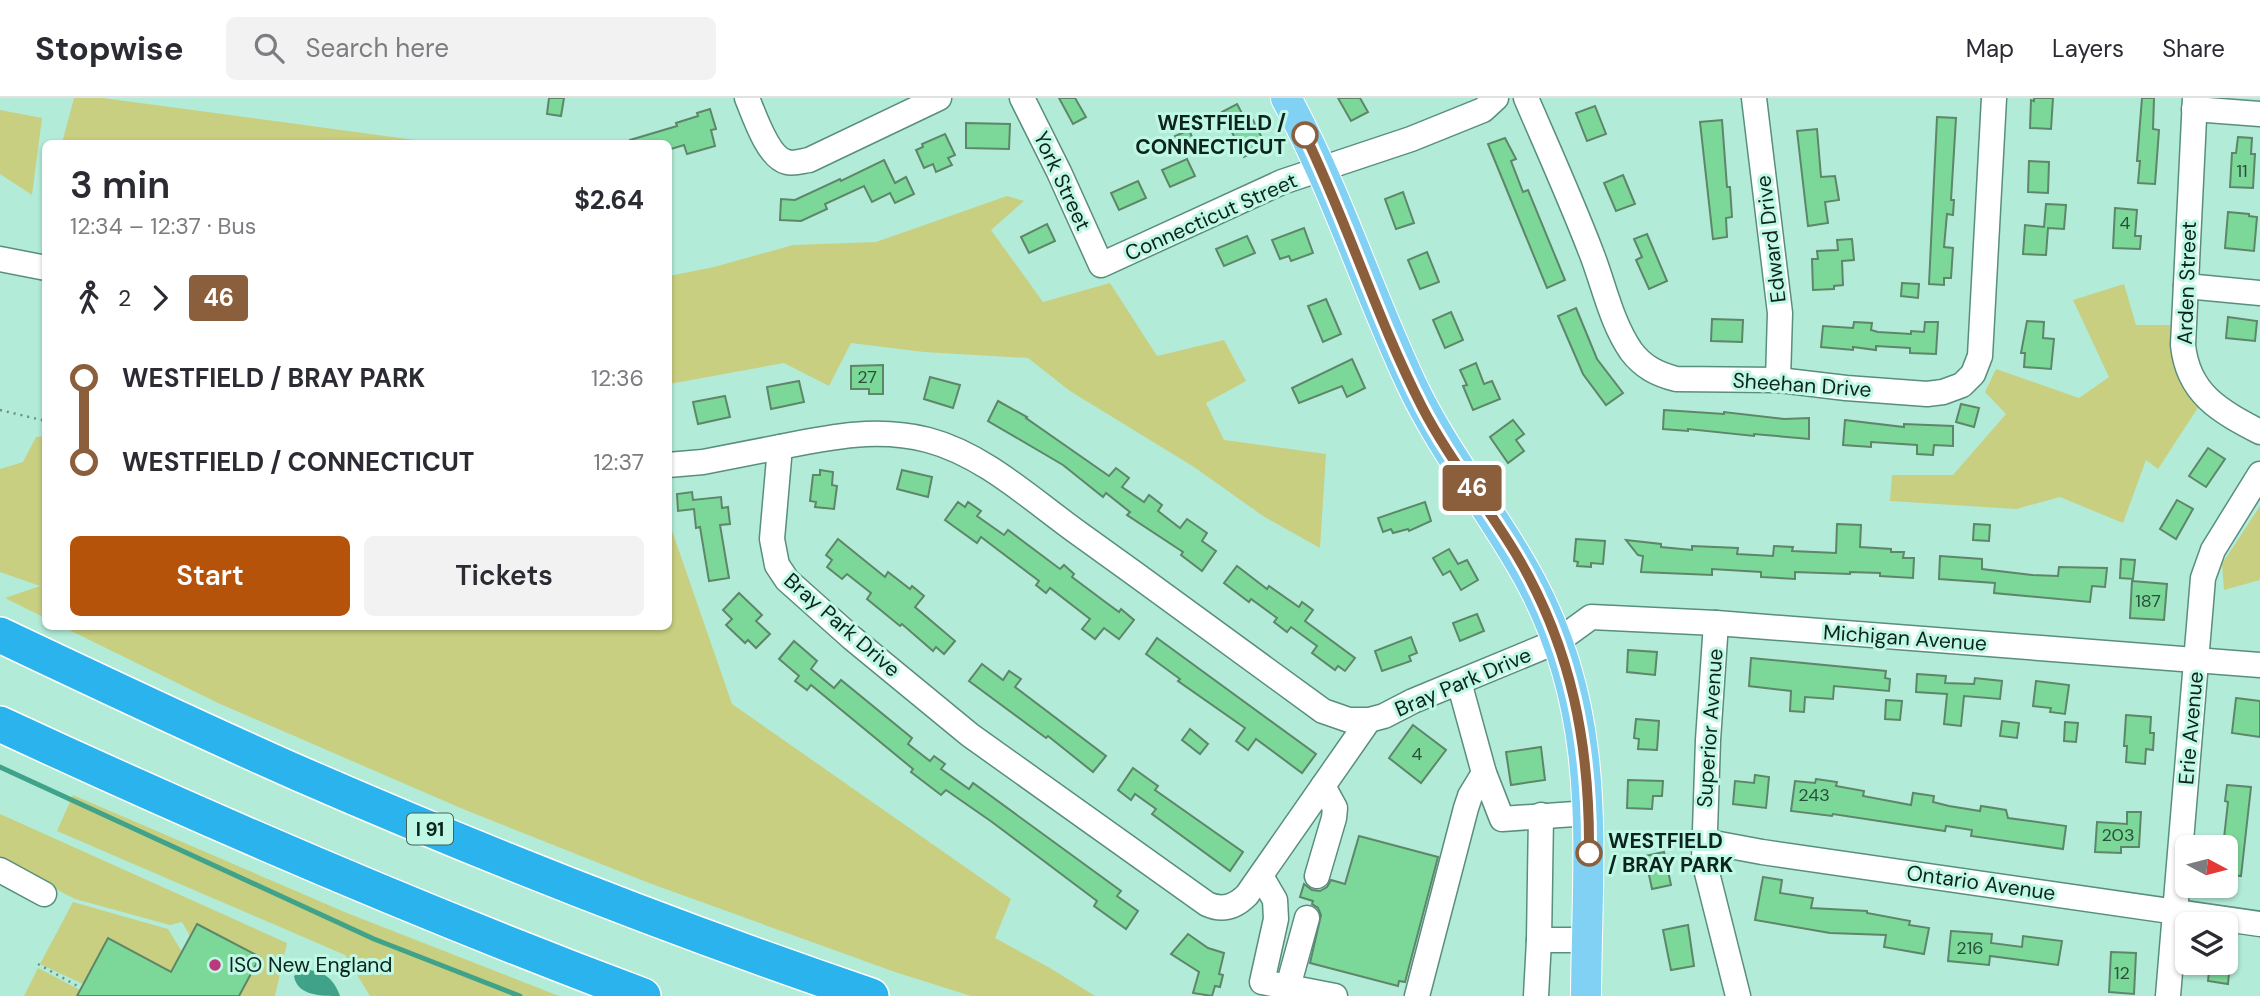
<!DOCTYPE html>
<html lang="en">
<head>
<meta charset="utf-8">
<style>
	:root { --surface:#fff; --page:#f2f2f3; --text:#2b2b33; --muted:#7c7c81; --line:#e1e1e2; --accent:#b45309 }
	body { margin:0; font-family:"DM Sans",sans-serif; background:var(--page); color:var(--text); height:100vh; display:flex; flex-direction:column; font-size:26px; white-space:nowrap }
	* { box-sizing:border-box; margin:0 }
	p { font-size:23px; color:var(--muted) }
	.icon { flex:none; width:38px; height:38px; fill:none; stroke:currentColor; stroke-width:2; stroke-linecap:round; stroke-linejoin:round }
	.map { position:relative; flex:1; overflow:hidden }
	.details { position:absolute; left:42px; top:42px; width:630px; height:490px; display:flex; flex-direction:column; background:var(--surface); border-radius:10px; box-shadow:0 2px 5px #0004 }
	.details>* { flex:none }
	.badge { padding:0 14px; border-radius:5px; font-size:24px; line-height:46px }
	.needle { width:46px; rotate:97deg }
	.controls { position:absolute; left:2175px; top:737px; display:grid; gap:14px }
	.controls a { display:grid; place-items:center; width:63px; height:63px; border-radius:10px; background:var(--surface); box-shadow:0 2px 5px #0004; font-size:35px }
	.map>.badge { position:absolute; translate:-50% -50%; box-shadow:0 0 0 4px #fff }
	.legs { display:flex; align-items:center; gap:10px; height:77px; padding:0 28px; font-size:23px }
	.legs p { margin-inline-start:auto }
	.summary { display:flex; align-items:center; justify-content:space-between; height:119px; padding:0 28px }
	h1 { font-size:38px; font-weight:600; line-height:52px }
	.button { display:flex; gap:14px; margin-top:auto; padding:14px 28px }
	.button a { flex:1; height:80px; border-radius:10px; background:var(--accent); color:#fff; font-size:28px; font-weight:600; line-height:80px; text-align:center }
	.button a+a { background:var(--page); color:var(--text) }
	ul { padding:0 28px; list-style:none }
	li { display:flex; align-items:center; gap:24px; height:84px; font-size:26px }
	li i { display:grid; place-items:center; width:10px; height:100%; margin:0 9px; background:currentColor }
	li i::after { content:''; width:18px; height:18px; margin:-9px; border:5px solid; border-radius:50%; background:var(--surface) }
	li p { margin-inline-start:auto }
	li:first-child i { background:linear-gradient(#0000 50%,currentColor 0) }
	li:last-child i { background:linear-gradient(currentColor 50%,#0000 0) }
	header { display:flex; align-items:center; gap:42px; box-sizing:border-box; height:98px; padding:0 35px; background:var(--surface); border-bottom:2px solid var(--line) }
	header strong { font-size:33px }
	nav { display:flex; gap:38px; margin-inline-start:auto; font-size:24px }
	.search { width:490px; height:63px; background:var(--page); display:flex; align-items:center; gap:18px; box-sizing:border-box; padding:0 24px; border-radius:10px; color:var(--muted); font-size:26px }
	.map>svg:first-child { display:block }
	.green { fill:#c8cf80 }
	.water { fill:#40a389 }
	.lines { fill:none; stroke-linecap:round; stroke-linejoin:round }
	.stream { stroke:#40a389; stroke-width:5 }
	.building { fill:#7cd899; stroke:#5e8669; stroke-width:2 }
	.minor-casing { stroke:#598e7e; stroke-width:27 }
	.major-casing { stroke:#fff; stroke-width:32 }
	.highway-casing { stroke:#fff; stroke-width:38 }
	.path { stroke:#689084; stroke-width:2.5; stroke-dasharray:2 5; stroke-linecap:butt }
	.minor { stroke:#fff; stroke-width:24 }
	.major { stroke:#80d1f4; stroke-width:30 }
	.highway { stroke:#2bb3ed; stroke-width:35 }
	.line-1-casing { stroke:#fff; stroke-width:16 }
	.line-1 { stroke:#8b5e3c; stroke-width:10 }
	.stop-1-dot { fill:#fff; stroke:#8b5e3c; stroke-width:3.5 }
	.poi-dot { fill:#bc387d; stroke:#c0f8e6; stroke-width:2.5 }
	.labels { text-anchor:middle; stroke-width:6; stroke-linejoin:round; paint-order:stroke }
	.number-label { font-size:18px; fill:#29503c }
	.shield { fill:#c0f8e6; stroke:#436359; stroke-width:2 }
	.shield-label { font-size:19px; font-weight:bold; fill:#0d231d }
	.stop-label { font-size:21px; font-weight:bold; fill:#0d231d; stroke:#c0f8e6; text-anchor:end }
	.street-label { font-size:21px; fill:#0d231d; stroke:#c0f8e6 }
	.poi-label { font-size:21px; fill:#0d231d; stroke:#c0f8e6; text-anchor:start }
</style>
</head>
<body>
<header>
<strong>Stopwise</strong>
<div class="search"><svg class="icon" aria-label="search" viewBox="0 0 24 24"><circle cx="10" cy="10" r="6"/><path d="M15 15l6 6"/></svg>Search here</div>
<nav><a>Map</a><a>Layers</a><a>Share</a></nav>
</header>
<div class="map">
<svg width="2260" height="898" viewBox="0 0 2260 898">
	<rect width="100%" height="100%" fill="#b3ebd9"/>
	<g class="green">
		<polygon points="74,0 103,0 437,45 62,45"/>
		<polygon points="0,12 42,20 32,97 0,76"/>
		<polygon points="1007,98 1024,103 991,132 1043,204 1110,185 1157,258 1224,242 1246,283 1206,305 1224,342 1326,356 1320,450 1263,418 1194,369 1070,293 1028,260 924,254 851,245 829,288 784,265 669,286 669,178 714,169 793,147 876,144"/>
		<polygon points="2124,186 2136,227 2176,227 2199,308 2158,371 2146,362 2123,425 2060,399 2016,411 1890,403 1892,377 1953,377 2006,316 1985,294 1996,271 2079,300 2109,279 2073,202"/>
		<polygon points="45,338 46,338 45,520 5,500 40,488 0,474 0,371 23,364 36,339"/>
		<polygon points="2260,408 2260,482 2224,492 2222,466"/>
		<polygon points="669,424 732,606 1011,801 995,840 1050,870 1095,898 971,898 895,874 649,785 463,711 218,605 63,529 668,528"/>
		<polygon points="73,697 347,815 559,898 370,898 345,857 57,733"/>
		<polygon points="0,716 287,845 275,898 239,898 259,859 198,826 190,838 182,824 170,827 75,801 0,762"/>
		<polygon points="73,804 168,831 182,854 171,874 108,840 83,886 40,866"/>
		<polygon points="38,870 80,892 77,898 24,898"/>
	</g>
	<path class="water" d="M304 871C324 874 333 879 340 898 321 898 297 898 294 878Z"/>
	<g class="lines">
		<polyline class="stream" points="0,669 374,841 520,898"/>
	</g>
	<g class="building">
		<polygon points="549,0 564,0 561,18 547,16"/>
		<polygon points="1059,0 1075,0 1086,19 1073,26"/>
		<polygon points="1338,0 1360,0 1368,14 1351,23"/>
		<polygon points="2034,0 2053,0 2051,31 2030,30 2031,2 2034,3"/>
		<polygon points="2142,0 2154,0 2153,31 2159,32 2155,86 2138,85 2140,63 2137,63"/>
		<polygon points="1237,6 1247,25 1253,22 1266,48 1244,59 1222,14"/>
		<polygon points="1595,8 1606,36 1587,43 1576,15"/>
		<polygon points="710,11 716,31 711,32 715,48 687,56 684,47 668,52 668,46 631,46 630,42 677,28 676,25 698,18 697,15"/>
		<polygon points="1937,19 1956,20 1951,102 1954,102 1953,117 1947,116 1944,149 1953,150 1951,180 1944,180 1944,187 1929,186"/>
		<polygon points="1722,22 1727,89 1730,89 1732,119 1726,120 1727,139 1713,141 1700,24"/>
		<polygon points="966,25 1010,26 1009,51 966,50"/>
		<polygon points="1817,31 1821,79 1835,78 1839,102 1825,104 1828,125 1808,128 1797,33"/>
		<polygon points="1189,32 1196,48 1182,54 1175,38"/>
		<polygon points="945,36 955,57 948,60 952,67 936,74 933,66 924,70 916,52 923,49 922,46"/>
		<polygon points="2238,39 2252,40 2251,56 2255,56 2253,90 2230,89 2232,55 2236,55"/>
		<polygon points="1505,40 1516,61 1511,63 1523,94 1528,92 1565,182 1547,190 1488,46"/>
		<polygon points="1187,61 1195,78 1170,89 1162,72"/>
		<polygon points="884,62 895,85 906,79 914,96 895,105 890,95 872,104 864,88 825,106 827,111 801,123 780,122 781,101 795,102 840,81 841,83"/>
		<polygon points="2029,63 2049,64 2048,95 2028,94"/>
		<polygon points="1623,77 1635,106 1616,113 1604,85"/>
		<polygon points="1138,83 1146,100 1119,112 1111,95"/>
		<polygon points="1403,94 1414,125 1396,131 1385,101"/>
		<polygon points="2046,106 2066,107 2064,131 2048,130 2046,157 2023,156 2025,127 2044,129"/>
		<polygon points="2115,110 2137,112 2135,138 2141,138 2140,151 2113,150"/>
		<polygon points="2228,114 2249,116 2249,118 2257,119 2254,153 2225,150"/>
		<polygon points="1047,126 1055,143 1029,155 1021,139"/>
		<polygon points="1304,130 1313,155 1291,163 1289,158 1280,161 1272,142"/>
		<polygon points="1647,136 1667,183 1649,191 1636,162 1642,159 1634,141"/>
		<polygon points="1247,138 1255,155 1224,168 1216,151"/>
		<polygon points="1852,141 1854,162 1842,163 1843,187 1834,188 1834,191 1813,192 1812,161 1818,161 1817,153 1838,152 1837,142"/>
		<polygon points="1427,154 1439,184 1420,191 1408,162"/>
		<polygon points="1902,185 1919,186 1918,200 1901,198"/>
		<polygon points="1326,201 1341,236 1323,244 1308,208"/>
		<polygon points="1576,210 1597,261 1623,295 1606,307 1583,276 1558,218"/>
		<polygon points="1451,214 1463,242 1445,250 1433,222"/>
		<polygon points="2228,219 2257,223 2255,243 2226,240"/>
		<polygon points="1712,221 1743,222 1742,244 1711,243"/>
		<polygon points="2027,223 2044,224 2043,240 2054,241 2051,271 2024,269 2025,255 2021,255"/>
		<polygon points="1854,224 1872,225 1871,232 1878,234 1911,236 1911,233 1924,234 1925,224 1938,224 1936,256 1910,255 1910,250 1876,248 1876,252 1853,249 1853,252 1821,249 1823,228 1853,230"/>
		<polygon points="1352,261 1365,290 1347,299 1342,288 1299,305 1292,290"/>
		<polygon points="1476,265 1484,286 1492,283 1500,301 1473,312 1463,288 1467,287 1460,272"/>
		<polygon points="883,267 883,296 869,296 869,291 851,291 851,268"/>
		<polygon points="930,279 960,287 953,310 924,301"/>
		<polygon points="799,283 804,304 771,311 767,289"/>
		<polygon points="725,298 730,319 698,326 693,304"/>
		<polygon points="998,303 1027,319 1026,320 1109,378 1116,370 1129,380 1122,389 1144,404 1149,397 1162,407 1158,413 1180,430 1187,421 1207,435 1202,443 1216,453 1202,473 1181,457 1183,454 1127,417 1130,414 1106,395 1103,399 1063,367 988,323"/>
		<polygon points="1961,306 1979,310 1974,329 1956,324"/>
		<polygon points="1664,312 1724,316 1724,314 1784,321 1809,320 1809,341 1754,336 1754,338 1688,331 1688,333 1663,331"/>
		<polygon points="1513,322 1524,336 1516,342 1524,353 1508,365 1490,339"/>
		<polygon points="1845,322 1904,329 1904,326 1953,328 1953,348 1934,347 1933,357 1917,356 1917,347 1871,344 1871,349 1843,347"/>
		<polygon points="2208,350 2225,361 2206,389 2189,378"/>
		<polygon points="820,372 833,374 832,387 837,388 834,411 815,409 816,404 810,403 813,377 820,377"/>
		<polygon points="902,372 932,379 928,399 897,391"/>
		<polygon points="692,394 693,402 721,399 722,410 728,409 730,426 720,427 729,480 709,483 700,429 696,430 694,411 678,413 677,396"/>
		<polygon points="2177,402 2193,411 2176,441 2160,431"/>
		<polygon points="958,404 965,409 968,404 981,413 977,418 1004,437 1008,432 1060,471 1064,467 1074,476 1072,479 1104,503 1119,514 1121,511 1134,522 1119,541 1104,530 1095,541 1082,531 1090,521 1050,490 1046,495 1036,487 1039,483 981,439 977,445 945,422"/>
		<polygon points="1425,404 1431,423 1409,433 1408,431 1393,435 1391,431 1383,434 1378,420"/>
		<polygon points="1837,426 1861,427 1860,449 1891,451 1891,454 1904,454 1903,460 1914,460 1913,480 1880,478 1880,475 1850,474 1850,476 1795,474 1795,481 1761,479 1761,474 1712,471 1712,477 1641,474 1643,458 1638,457 1626,442 1661,446 1661,449 1692,452 1692,448 1738,450 1737,456 1773,458 1774,448 1793,449 1792,453 1836,455"/>
		<polygon points="1974,426 1990,427 1989,443 1973,442"/>
		<polygon points="838,441 885,479 888,474 910,491 912,488 924,498 915,509 955,543 944,556 936,549 933,553 902,526 900,528 867,501 871,495 847,476 842,481 827,469 832,462 826,457"/>
		<polygon points="1576,441 1605,443 1603,466 1591,465 1591,469 1577,468 1578,464 1574,463"/>
		<polygon points="1449,451 1458,466 1467,462 1478,482 1461,492 1450,473 1443,477 1433,460"/>
		<polygon points="1940,458 1982,461 1982,471 2032,477 2058,478 2059,469 2107,470 2105,489 2092,488 2090,504 1994,495 1995,485 1939,481"/>
		<polygon points="2121,461 2135,462 2133,481 2120,480"/>
		<polygon points="1237,468 1267,491 1269,488 1299,509 1302,504 1313,512 1305,523 1355,560 1345,573 1338,568 1335,572 1312,555 1317,548 1291,529 1287,534 1274,524 1277,520 1251,501 1249,504 1224,485"/>
		<polygon points="2132,483 2167,486 2164,522 2130,520"/>
		<polygon points="739,495 762,517 756,523 770,536 756,550 748,542 745,545 726,527 732,521 723,512"/>
		<polygon points="1477,516 1484,533 1460,543 1453,525"/>
		<polygon points="1411,539 1417,555 1409,558 1411,563 1382,573 1375,553"/>
		<polygon points="1157,540 1316,656 1302,675 1256,641 1248,652 1236,643 1245,630 1178,583 1180,581 1146,556"/>
		<polygon points="794,543 817,563 811,571 834,590 841,582 912,640 908,646 930,663 934,658 945,666 941,671 969,691 973,685 1121,793 1117,798 1138,813 1126,831 1094,808 1097,803 992,724 946,692 941,697 911,674 913,671 811,587 807,592 795,583 799,578 779,561"/>
		<polygon points="1628,552 1657,554 1655,577 1627,574"/>
		<polygon points="1751,560 1886,573 1885,580 1890,581 1889,593 1834,588 1833,601 1805,599 1804,614 1790,613 1791,593 1749,588"/>
		<polygon points="982,566 1003,582 1009,573 1021,581 1015,589 1106,658 1093,674 1048,638 1046,640 969,583"/>
		<polygon points="1917,576 1946,578 1945,585 1974,586 1975,580 2002,583 2000,601 1964,598 1961,628 1944,626 1947,596 1916,594"/>
		<polygon points="2036,583 2069,587 2065,616 2050,614 2051,610 2033,608"/>
		<polygon points="2236,600 2260,603 2260,639 2232,635"/>
		<polygon points="1886,602 1902,603 1900,622 1885,621"/>
		<polygon points="2126,617 2151,619 2150,635 2154,635 2153,652 2146,651 2145,666 2126,664 2127,648 2124,648"/>
		<polygon points="1636,621 1659,623 1657,652 1638,651 1639,641 1634,640"/>
		<polygon points="2002,623 2019,625 2017,640 2000,638"/>
		<polygon points="2065,624 2078,625 2076,644 2064,643"/>
		<polygon points="1413,627 1446,652 1421,685 1389,660"/>
		<polygon points="1190,631 1208,646 1200,656 1182,642"/>
		<polygon points="1541,649 1545,682 1511,687 1506,654"/>
		<polygon points="1133,670 1158,688 1155,692 1243,754 1230,773 1152,716 1156,711 1135,696 1131,702 1118,692"/>
		<polygon points="1755,677 1769,679 1766,710 1733,706 1735,683 1754,685"/>
		<polygon points="1816,681 1837,684 1836,688 1864,693 1863,698 1911,707 1913,695 1934,698 1933,704 1949,708 1980,713 1981,708 2006,712 2008,720 2066,728 2063,751 1971,738 1972,732 1946,728 1945,733 1833,716 1832,718 1791,713 1795,683 1815,685"/>
		<polygon points="1628,682 1663,683 1662,698 1653,698 1652,711 1627,710"/>
		<polygon points="2227,687 2251,689 2241,778 2226,776 2226,749 2223,749 2228,704 2225,703"/>
		<polygon points="2127,714 2141,714 2139,749 2121,749 2121,755 2095,754 2097,724 2127,726"/>
		<polygon points="1359,738 1438,759 1405,884 1399,883 1398,888 1310,865 1321,817 1318,810 1312,806 1313,803 1300,799 1304,786 1312,792 1320,793 1327,789 1331,782 1345,786"/>
		<polygon points="1664,754 1671,787 1652,791 1645,758"/>
		<polygon points="1763,779 1782,782 1780,795 1813,800 1811,810 1867,813 1867,815 1910,823 1909,827 1929,830 1924,856 1884,849 1886,837 1830,835 1755,822"/>
		<polygon points="197,826 260,859 239,898 77,898 108,840 171,874"/>
		<polygon points="1688,827 1694,868 1671,872 1663,832"/>
		<polygon points="1951,833 1992,836 1991,845 2022,849 2023,838 2062,843 2058,867 1990,858 1989,867 1948,863"/>
		<polygon points="1188,836 1208,850 1224,855 1219,876 1223,877 1220,889 1215,888 1212,898 1193,895 1199,874 1171,856"/>
		<polygon points="2111,854 2136,855 2134,896 2109,894"/>
		<polygon points="2210,864 2230,864 2228,886 2208,883"/>
	</g>
	<g class="lines">
		<g class="minor-casing">
			<g id="minor">
				<path d="M747 0C754 17 768 60 787 64 794 66 802 63 809 62L939 0"/>
				<polyline points="1022,0 1059,74 1101,167 1282,84 1411,41 1483,12 1496,0"/>
				<path d="M1526 0C1548 51 1571 102 1591 154 1604 187 1611 224 1631 253 1643 269 1657 276 1676 281L1778 282 1846 290 1927 296 1943 294 1962 287 1973 276 1980 258 1994 0"/>
				<polyline points="1754,0 1780,215 1778,282"/>
				<path d="M2195 0 2183 247C2188 296 2220 313 2260 334"/>
				<polyline points="2194,11 2260,16"/>
				<polyline points="0,161 46,170"/>
				<polyline points="2186,188 2260,195"/>
				<polyline points="668,367 703,364 780,349"/>
				<polyline points="1716,525 1708,642 1704,763 1738,898"/>
				<polyline points="1459,584 1484,675 1502,721 1589,715"/>
				<path d="M1369 622 1247 797C1235 809 1222 813 1207 806L970 637 852 540 787 482 777 467 772 441 780 349C830 339 877 329 928 342 985 357 1033 403 1081 437 1162 495 1242 554 1323 613L1349 622H1369L1384 618 1413 603 1558 543 1591 519 1716 525 2260 567"/>
				<polyline points="1703,743 1762,754 2260,826"/>
				<polyline points="0,772 44,796"/>
				<polyline points="1261,778 1275,802 1276,821 1262,884 1335,898"/>
				<polyline points="1317,778 1334,720 1335,710 1323,688"/>
				<polyline points="1539,842 1541,717"/>
				<polyline points="1288,889 1307,820"/>
				<polyline points="1417,898 1466,710 1470,698 1484,675"/>
				<polyline points="1536,898 1539,842 1587,842"/>
				<polyline points="2168,898 2203,480 2213,452 2260,376"/>
			</g>
		</g>
		<g class="major-casing">
			<path id="major" d="M1286 0C1336 92 1367 191 1411 285 1444 356 1495 416 1531 484 1604 621 1587 750 1586 898"/>
		</g>
		<g class="highway-casing">
			<g id="highway">
				<path d="M0 537C99 584 198 631 298 675 486 757 677 832 871 898"/>
				<path d="M0 626C211 724 425 816 643 898"/>
			</g>
		</g>
		<g class="path">
			<polyline points="0,312 46,323"/>
			<polyline points="38,866 81,890"/>
		</g>
		<use href="#minor" class="minor"/>
		<use href="#major" class="major"/>
		<use href="#highway" class="highway"/>
	</g>
	<g class="lines">
		<g class="line-1-casing">
			<path id="line-1" d="M1305 37C1348 126 1377 221 1422 309 1449 361 1486 406 1516 456 1572 550 1590 647 1589 755"/>
		</g>
		<use href="#line-1" class="line-1"/>
	</g>
	<g class="stop-1-dot">
		<circle cx="1305" cy="37" r="12"/>
		<circle cx="1589" cy="755" r="12"/>
	</g>
	<circle class="poi-dot" cx="215" cy="867" r="7"/>
	<g class="labels">
		<g class="number-label">
			<text x="2242" y="79">11</text>
			<text x="2125" y="131">4</text>
			<text x="867" y="285">27</text>
			<text x="2148" y="509">187</text>
			<text x="1417" y="662">4</text>
			<text x="1814" y="703">243</text>
			<text x="2118" y="743">203</text>
			<text x="1970" y="856">216</text>
			<text x="2122" y="881">12</text>
		</g>
		<rect class="shield" x="407" y="715.5" width="46" height="31" rx="5"/>
		<g class="shield-label">
			<text x="430" y="738">I 91</text>
		</g>
		<g class="stop-label">
			<text x="1286" y="32">WESTFIELD /<tspan x="1286" dy="24">CONNECTICUT</tspan></text>
			<text x="1608" y="750" text-anchor="start">WESTFIELD<tspan x="1608" dy="24">/ BRAY PARK</tspan></text>
		</g>
		<g class="street-label">
			<text transform="translate(1062 83) rotate(65)" y="7">York Street</text>
			<text transform="translate(1211 119) rotate(-24)" y="7">Connecticut Street</text>
			<text transform="translate(1771 141) rotate(-97)" y="7">Edward Drive</text>
			<text transform="translate(2187 185) rotate(-88)" y="7">Arden Street</text>
			<text transform="translate(1802 287) rotate(4)" y="7">Sheehan Drive</text>
			<text transform="translate(842 527) rotate(41)" y="7">Bray Park Drive</text>
			<text transform="translate(1905 540) rotate(4)" y="7">Michigan Avenue</text>
			<text transform="translate(1463 584) rotate(-23)" y="7">Bray Park Drive</text>
			<text transform="translate(1710 630) rotate(-86)" y="7">Superior Avenue</text>
			<text transform="translate(2191 630) rotate(-85)" y="7">Erie Avenue</text>
			<text transform="translate(1981 785) rotate(8)" y="7">Ontario Avenue</text>
		</g>
		<g class="poi-label">
			<text x="229" y="874">ISO New England</text>
		</g>
	</g>
</svg>
<div class="controls">
<a><svg class="needle" viewBox="-14 -14 28 28"><path d="M0-13l5 13h-10z" fill="#e53935"/><path d="M0 13l5-13h-10z" fill="#7c7c81"/></svg></a>
<a><svg class="icon" aria-label="layers" viewBox="0 0 24 24"><path d="M12 4l9 5-9 5-9-5zM3 14l9 5 9-5"/></svg></a>
</div>
<b class="badge" style="left:1472px;top:390px;background:#8b5e3c;color:#fff">46</b>
<section class="details">
<div class="summary"><div><h1>3 min</h1><p>12:34 – 12:37 · Bus</p></div><b>$2.64</b></div>
<div class="legs"><svg class="icon" aria-label="walk" viewBox="0 0 24 24"><circle cx="13" cy="4" r="2"/><path d="M13 8l-2 6 4 7M11 14l-3 7M7 12l3-4h3l4 4"/></svg>2<svg class="icon" aria-label="forward" viewBox="0 0 24 24"><path d="M9 5l7 7-7 7"/></svg><b class="badge" style="background:#8b5e3c;color:#fff">46</b></div>
<ul>
<li><i style="color:#8b5e3c"></i><b>WESTFIELD / BRAY PARK</b><p>12:36</p></li>
<li><i style="color:#8b5e3c"></i><b>WESTFIELD / CONNECTICUT</b><p>12:37</p></li>
</ul>
<div class="button"><a>Start</a><a>Tickets</a></div>
</section>
</div>
</body>
</html>
